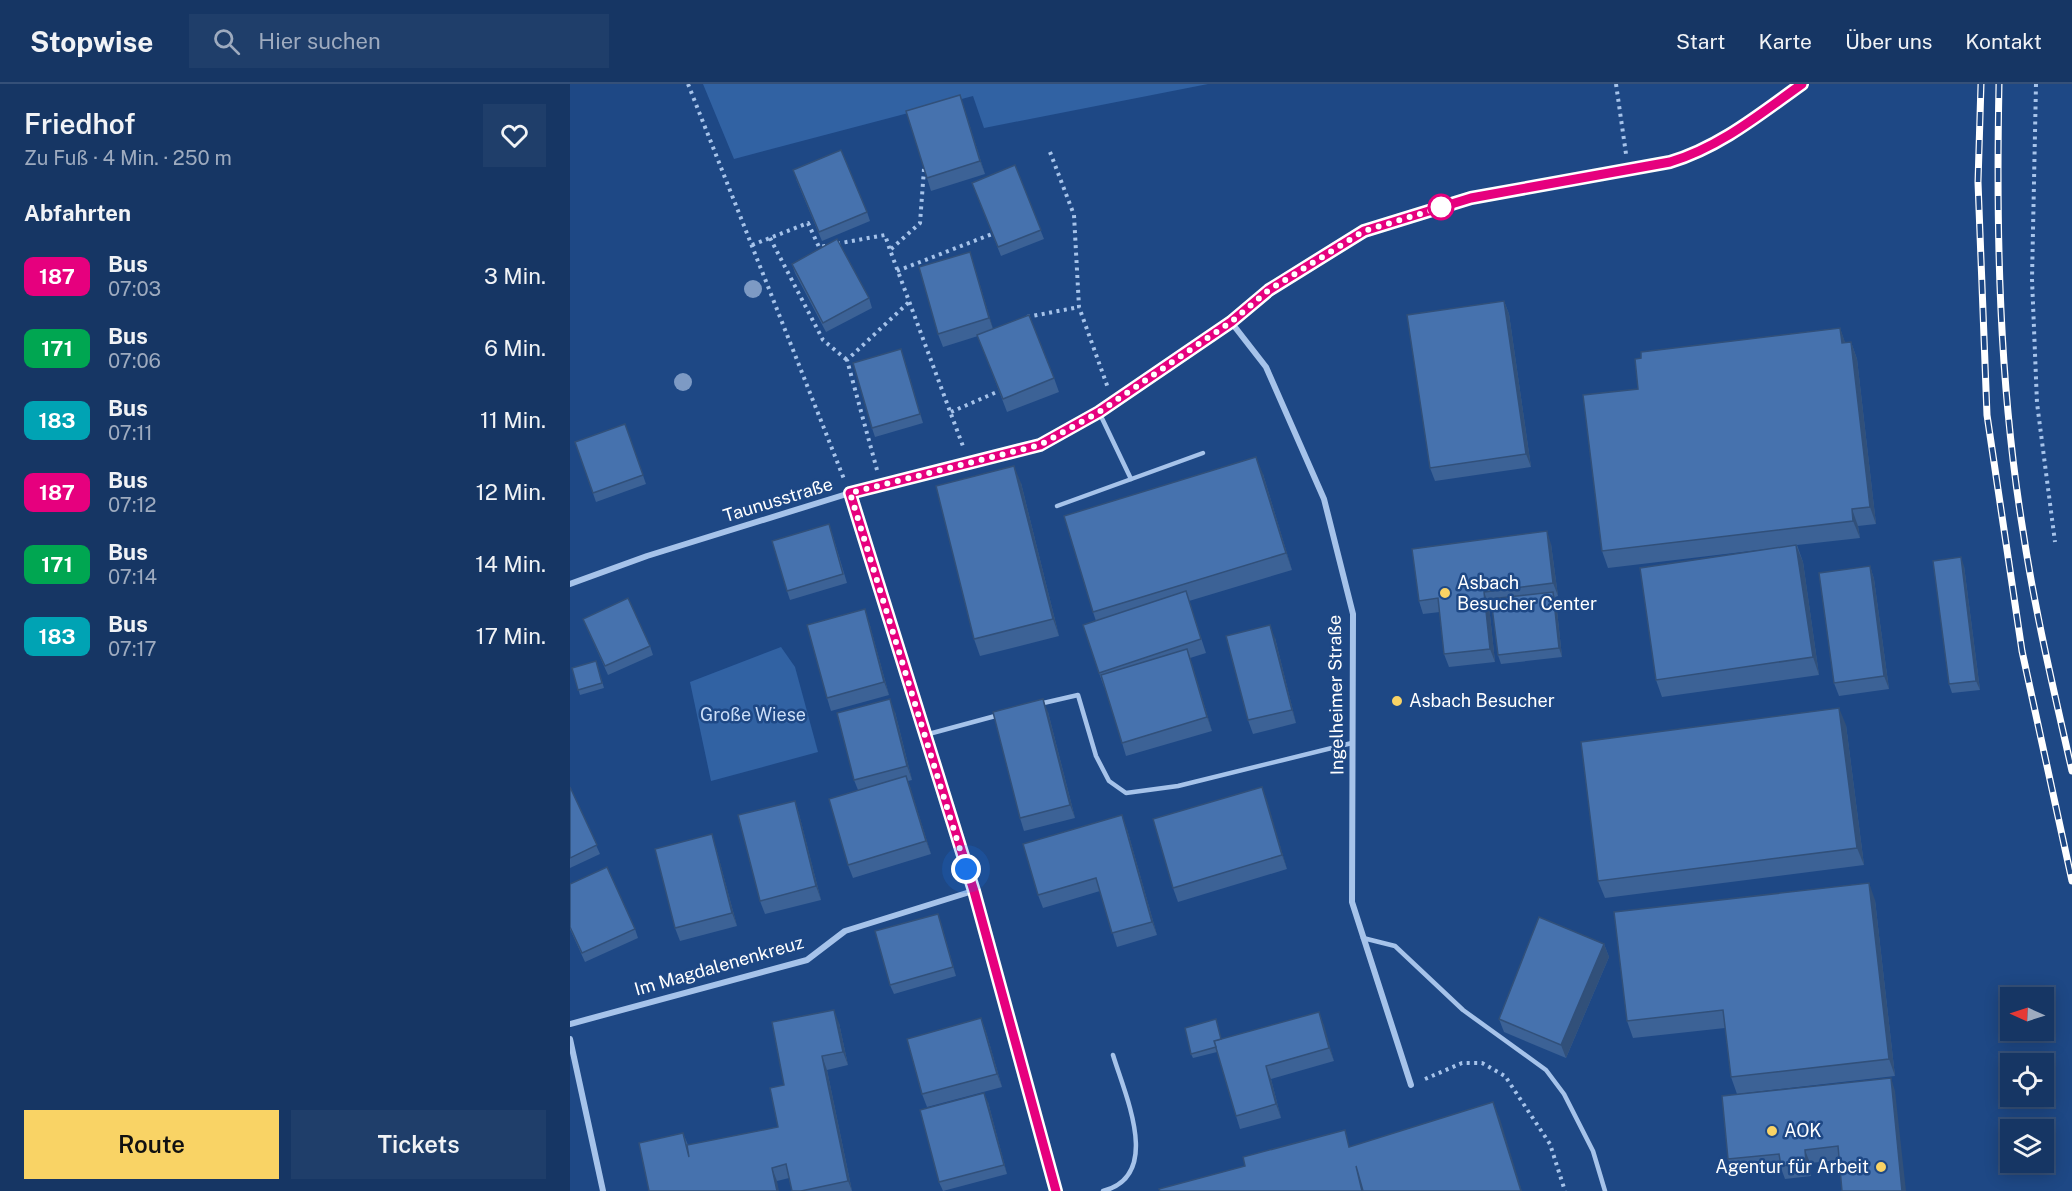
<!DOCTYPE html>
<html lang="de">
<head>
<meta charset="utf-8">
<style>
	:root { --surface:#163664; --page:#1f3e6a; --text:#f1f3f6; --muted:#9eabbf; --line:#355078; --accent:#f9d365 }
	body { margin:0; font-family:"Public Sans",sans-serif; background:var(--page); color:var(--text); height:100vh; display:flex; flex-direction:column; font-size:22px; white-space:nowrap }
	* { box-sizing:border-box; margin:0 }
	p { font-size:20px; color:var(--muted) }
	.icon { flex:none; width:33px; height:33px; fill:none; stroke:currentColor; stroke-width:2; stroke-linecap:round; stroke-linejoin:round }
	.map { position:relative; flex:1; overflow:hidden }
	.drawer { display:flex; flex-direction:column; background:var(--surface); width:570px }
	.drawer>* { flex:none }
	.badge { padding:0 12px; border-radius:9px; font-size:21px; line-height:39px }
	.needle { width:39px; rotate:273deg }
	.tools { position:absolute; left:1430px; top:903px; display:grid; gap:12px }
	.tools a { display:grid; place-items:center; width:54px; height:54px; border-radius:0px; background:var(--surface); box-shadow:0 3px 15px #0003,0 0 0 2px var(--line); font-size:30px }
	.you { position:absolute; width:30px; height:30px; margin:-15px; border:4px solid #fff; border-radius:50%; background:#1a73e8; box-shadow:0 0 0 9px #1a73e833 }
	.map>.badge { position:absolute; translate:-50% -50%; box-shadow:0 0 0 3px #fff }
	h2 { padding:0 24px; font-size:22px; line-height:54px }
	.round { display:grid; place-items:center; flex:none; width:63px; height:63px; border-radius:0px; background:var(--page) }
	.headline { display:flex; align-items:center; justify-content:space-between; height:102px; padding:0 24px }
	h1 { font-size:28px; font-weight:600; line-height:45px }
	.button { display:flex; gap:12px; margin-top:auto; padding:12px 24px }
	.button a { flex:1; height:69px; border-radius:0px; background:var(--accent); color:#111; font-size:24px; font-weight:600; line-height:69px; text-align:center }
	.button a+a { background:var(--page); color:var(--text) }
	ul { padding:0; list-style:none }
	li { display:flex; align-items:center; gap:18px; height:72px; padding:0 24px }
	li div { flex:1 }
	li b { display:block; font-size:22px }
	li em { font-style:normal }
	li .badge { min-width:66px; font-weight:700; text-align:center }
	header { display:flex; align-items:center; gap:36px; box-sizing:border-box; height:84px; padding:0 30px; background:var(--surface); border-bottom:2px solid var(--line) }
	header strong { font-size:28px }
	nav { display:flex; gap:33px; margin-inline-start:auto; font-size:21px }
	.search { width:420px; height:54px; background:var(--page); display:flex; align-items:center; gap:15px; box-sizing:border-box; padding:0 21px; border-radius:0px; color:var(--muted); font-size:22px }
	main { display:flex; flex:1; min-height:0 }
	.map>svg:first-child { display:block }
	.green { fill:#3162a3 }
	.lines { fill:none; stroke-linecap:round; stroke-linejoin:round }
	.path { stroke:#a6c3ea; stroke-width:4; stroke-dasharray:3 4.5; stroke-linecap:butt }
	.lane { stroke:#a6c3ea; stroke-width:4.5 }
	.street { stroke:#a6c3ea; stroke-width:6 }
	.rail-casing { stroke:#fff; stroke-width:7 }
	.rail { stroke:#1e4885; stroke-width:4.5; stroke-dasharray:14; stroke-linecap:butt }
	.tree { fill:#7d9ac4 }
	.wall { fill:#3c6296 }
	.shaded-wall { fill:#31507a }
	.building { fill:#4672ae; stroke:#31507a; stroke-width:1.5 }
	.line-casing { stroke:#fff; stroke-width:14 }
	.line { stroke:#e6007e; stroke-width:9 }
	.walk { stroke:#fff; stroke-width:6; stroke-dasharray:0 10.8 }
	.stop-dot { fill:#fff; stroke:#e6007e; stroke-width:3 }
	.poi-dot { fill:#f9d365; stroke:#1e4885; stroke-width:2 }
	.labels { text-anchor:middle; stroke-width:5; stroke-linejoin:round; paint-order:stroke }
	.street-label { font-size:18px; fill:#fff; stroke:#1e4885 }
	.poi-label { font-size:18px; fill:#fff; stroke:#1e4885; text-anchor:start }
	.park-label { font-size:18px; fill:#cbdef8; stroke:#1e4885 }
</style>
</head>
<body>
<header>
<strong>Stopwise</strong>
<div class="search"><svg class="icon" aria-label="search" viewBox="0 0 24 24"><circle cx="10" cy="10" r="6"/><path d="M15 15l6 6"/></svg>Hier suchen</div>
<nav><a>Start</a><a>Karte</a><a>Über uns</a><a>Kontakt</a></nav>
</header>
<main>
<section class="drawer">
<div class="headline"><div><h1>Friedhof</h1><p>Zu Fuß · 4 Min. · 250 m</p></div><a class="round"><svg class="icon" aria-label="heart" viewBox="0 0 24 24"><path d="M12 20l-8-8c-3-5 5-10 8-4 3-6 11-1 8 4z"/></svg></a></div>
<h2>Abfahrten</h2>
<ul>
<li><span class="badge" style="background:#e6007e;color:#fff">187</span><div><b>Bus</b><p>07:03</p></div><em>3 Min.</em></li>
<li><span class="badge" style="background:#00a651;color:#fff">171</span><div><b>Bus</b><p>07:06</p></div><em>6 Min.</em></li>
<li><span class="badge" style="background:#00a3b4;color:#fff">183</span><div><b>Bus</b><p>07:11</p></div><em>11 Min.</em></li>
<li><span class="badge" style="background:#e6007e;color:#fff">187</span><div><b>Bus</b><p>07:12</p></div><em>12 Min.</em></li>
<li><span class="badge" style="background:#00a651;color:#fff">171</span><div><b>Bus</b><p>07:14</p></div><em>14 Min.</em></li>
<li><span class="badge" style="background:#00a3b4;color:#fff">183</span><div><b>Bus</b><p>07:17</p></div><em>17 Min.</em></li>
</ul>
<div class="button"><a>Route</a><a>Tickets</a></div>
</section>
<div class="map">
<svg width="1502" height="1107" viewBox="0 0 1502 1107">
	<rect width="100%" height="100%" fill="#1e4885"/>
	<g class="green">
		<polygon points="133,0 638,0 414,44 403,12 164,75"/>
		<polygon points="211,563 225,583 248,668 141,697 120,598"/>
	</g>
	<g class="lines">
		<g class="path">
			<polyline points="118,0 274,395"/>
			<polyline points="1046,0 1056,70"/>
			<polyline points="1466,0 1462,195 1467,319 1485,458"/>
			<polyline points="480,68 504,131 509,223 538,304"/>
			<polyline points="354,85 350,139 320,166 394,365"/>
			<polyline points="200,154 253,256 277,276"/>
			<polyline points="182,161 238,139 249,163 315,151 320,166"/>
			<polyline points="327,187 422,150"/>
			<polyline points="457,233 509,223"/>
			<polyline points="381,328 429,307"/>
			<polyline points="307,386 277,276 339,218"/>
			<polyline points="855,995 892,979 912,979 935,992 980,1060 995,1107"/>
		</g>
		<g class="lane">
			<polyline points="529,328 561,395"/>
			<polyline points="487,422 633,369"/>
			<polyline points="469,620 508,611 526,672 539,697 556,709 608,702 782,659"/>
			<polyline points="355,651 429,631"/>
			<polyline points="793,854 825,862 893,926 976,986 994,1010 1023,1067 1035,1107"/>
			<path d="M533 1107C593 1092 555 1011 543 971"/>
		</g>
		<g class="street">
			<polyline points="661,238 696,283 754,415 783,530 782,818 841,1001"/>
			<polyline points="280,409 403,807 486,1107"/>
			<path d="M0 500 77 472 280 409 469 361 529 328 661 238 699 206 794 147 901 114 1100 78C1150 63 1190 30 1232 0"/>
			<polyline points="0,940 237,876 275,847 403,807"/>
			<polyline points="0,955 33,1107"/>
		</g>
		<g class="rail-casing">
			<g id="rail">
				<polyline points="1411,0 1408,98 1417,331 1452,567 1502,797"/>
				<path d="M1429 0C1426 149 1429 299 1453 447 1465 528 1484 607 1502 687"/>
			</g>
		</g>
		<use href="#rail" class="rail"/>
	</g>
	<g class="tree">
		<circle cx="183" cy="205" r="9"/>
		<circle cx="113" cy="298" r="9"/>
	</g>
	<g class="wall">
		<polygon points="390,11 415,90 361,107 357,94"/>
		<polygon points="445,81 474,155 431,172 402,99"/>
		<polygon points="226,95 297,128 300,137 252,157"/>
		<polygon points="222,180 299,214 302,224 256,248 225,189"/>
		<polygon points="404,181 423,245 484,294 489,308 437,328 408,252 373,263 368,250"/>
		<polygon points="934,217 939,230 961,383 865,397 860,384"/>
		<polygon points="1270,244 1275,259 1281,258 1287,275 1306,440 1288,442 1290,454 1227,461 1233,478 1249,591 1092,613 1086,596 1215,463 1038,484 1032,467 1068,305"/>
		<polygon points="334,274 353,339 305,353 302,344"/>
		<polygon points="55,340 76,400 26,418 5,358"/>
		<polygon points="693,390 722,486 619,517 636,569 620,574 642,647 556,672 535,602 534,603 529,589 526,537 523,528"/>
		<polygon points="451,399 489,552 410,572 404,555"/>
		<polygon points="262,449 277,499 220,516 217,507"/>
		<polygon points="981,460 988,512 985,513 986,517 992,573 931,580 928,571 922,521 919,522 925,578 879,583 874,570 870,528 853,530 849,517"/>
		<polygon points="1300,482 1304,495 1319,605 1269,612 1264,599"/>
		<polygon points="1394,482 1410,606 1382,609 1379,600"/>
		<polygon points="13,535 80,562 83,571 38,591"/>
		<polygon points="299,538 319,611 261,627 257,614"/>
		<polygon points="705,554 726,639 683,650 678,636"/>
		<polygon points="26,577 34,604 10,611 2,584"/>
		<polygon points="325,628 342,696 338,697 361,770 283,794 278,781 288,706 284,696"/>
		<polygon points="478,628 505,734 454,747 450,734"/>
		<polygon points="1276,641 1294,781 1035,814 1028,797"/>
		<polygon points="0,703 30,770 0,784"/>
		<polygon points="692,703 717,785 608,818 603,804"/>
		<polygon points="225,717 229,730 251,816 195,830 190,817"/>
		<polygon points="557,745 587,851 547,863 530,807 473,824 468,811"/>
		<polygon points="146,764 167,842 110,857 105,844"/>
		<polygon points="0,800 65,845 68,854 15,878 0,845"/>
		<polygon points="1305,816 1325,992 1167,1010 1161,993 1155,944 1063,954 1057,937"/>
		<polygon points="371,839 386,892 324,910 320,901"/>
		<polygon points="1034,860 1039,873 996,974 934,948 929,935"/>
		<polygon points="749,928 764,977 701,995 711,1034 670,1045 666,1032 647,968 623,974 621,970 652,955"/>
		<polygon points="411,934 416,948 432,1003 357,1023 352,1010"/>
		<polygon points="269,939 278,981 257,986 282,1107 222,1107 219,1094 207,1097 79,1107 113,1049 118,1061 208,1043 214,1001"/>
		<polygon points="1325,1007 1269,1076 1240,1079 1241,1092 1215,1095 1211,1084 1163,1089 1158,1075"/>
		<polygon points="418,1018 437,1090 373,1107 369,1098"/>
	</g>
	<g class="shaded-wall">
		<polygon points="390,11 394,24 415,90 410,77"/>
		<polygon points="400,168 404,181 424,247 419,234"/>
		<polygon points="934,217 939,230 961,383 956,370"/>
		<polygon points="1270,244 1276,261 1272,259"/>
		<polygon points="1281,258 1287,275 1306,440 1300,423"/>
		<polygon points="331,265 334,274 353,339 350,330"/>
		<polygon points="686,373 693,390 722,486 716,469"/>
		<polygon points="444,382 451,399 489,552 483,535"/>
		<polygon points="1282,425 1288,442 1290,454 1283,437"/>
		<polygon points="977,447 981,460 988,512 983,499"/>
		<polygon points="1226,461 1233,478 1249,591 1243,573"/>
		<polygon points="1391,473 1394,482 1410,606 1406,597"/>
		<polygon points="1300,482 1304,495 1319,605 1314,592"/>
		<polygon points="914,508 919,522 925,578 920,565"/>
		<polygon points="983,508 986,517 992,573 989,564"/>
		<polygon points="295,525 299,538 319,611 314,598"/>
		<polygon points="700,541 705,554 726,639 722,626"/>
		<polygon points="617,565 622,579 642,647 637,633"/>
		<polygon points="320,615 325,628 342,696 337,682"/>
		<polygon points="473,615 478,628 505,734 500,721"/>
		<polygon points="1269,624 1276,641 1294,781 1287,764"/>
		<polygon points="336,692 341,705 361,770 356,757"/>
		<polygon points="692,703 697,716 717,785 712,771"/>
		<polygon points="225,717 229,730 251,816 246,802"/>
		<polygon points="552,731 557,745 587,851 582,838"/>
		<polygon points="142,750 146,764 167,842 162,829"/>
		<polygon points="1299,799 1305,816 1325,992 1319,975"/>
		<polygon points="368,830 371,839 386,892 383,883"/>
		<polygon points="1034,860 1039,873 996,974 991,961"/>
		<polygon points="264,926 269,939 278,981 273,968"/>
		<polygon points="749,928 754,941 764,977 759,964"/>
		<polygon points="411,934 416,948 432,1003 427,990"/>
		<polygon points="252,972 257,986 282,1107 278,1097"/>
		<polygon points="696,982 701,995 711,1034 706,1020"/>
		<polygon points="1321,994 1325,1007 1336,1107 1332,1107"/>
		<polygon points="414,1009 418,1018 437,1090 434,1081"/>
		<polygon points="923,1018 930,1035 952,1107 951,1107"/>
		<polygon points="1235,1066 1240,1079 1241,1092 1236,1079"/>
		<polygon points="202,1084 207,1097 209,1107 207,1107"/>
	</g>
	<g class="building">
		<polygon points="390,11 410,77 357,94 336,27"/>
		<polygon points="271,66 297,128 249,148 223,86"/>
		<polygon points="445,81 471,146 428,163 402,99"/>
		<polygon points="267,155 299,214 253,239 222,180"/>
		<polygon points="400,168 419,234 368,250 349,183"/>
		<polygon points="934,217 956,370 860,384 837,231"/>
		<polygon points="459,231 484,294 433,315 407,251"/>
		<polygon points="1270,244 1272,259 1281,258 1300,423 1282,425 1283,437 1032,467 1013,311 1068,305 1065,275 1071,274 1071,268"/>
		<polygon points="331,265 350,330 302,344 283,279"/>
		<polygon points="55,340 73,391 23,409 5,358"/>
		<polygon points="686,373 716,469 523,528 494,432"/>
		<polygon points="444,382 483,535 404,555 366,402"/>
		<polygon points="259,440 273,490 217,507 202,457"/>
		<polygon points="977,447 983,499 914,508 920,565 874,570 868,514 849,517 842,465"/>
		<polygon points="1226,461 1243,573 1086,596 1070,484"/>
		<polygon points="1391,473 1406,597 1379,600 1363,477"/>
		<polygon points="1300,482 1314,592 1264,599 1249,489"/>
		<polygon points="616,507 631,555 529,589 513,541"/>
		<polygon points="983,508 989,564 928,571 921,515"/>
		<polygon points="58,514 80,562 35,582 13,535"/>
		<polygon points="295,525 314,598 257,614 237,541"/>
		<polygon points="700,541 722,626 678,636 656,552"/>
		<polygon points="617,565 637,633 552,659 531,591"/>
		<polygon points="26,577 32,599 8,606 2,584"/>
		<polygon points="320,615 337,682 284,696 267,629"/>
		<polygon points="473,615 500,721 450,734 423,628"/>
		<polygon points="1269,624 1287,764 1028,797 1011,658"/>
		<polygon points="336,692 356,757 278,781 259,715"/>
		<polygon points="0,703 27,761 0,774"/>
		<polygon points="692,703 712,771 603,804 583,735"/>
		<polygon points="225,717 246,802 190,817 168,731"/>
		<polygon points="552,731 582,838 542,849 526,794 468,811 453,760"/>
		<polygon points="142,750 162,829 105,844 85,765"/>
		<polygon points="37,783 65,845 12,869 0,843 0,800"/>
		<polygon points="1299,799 1319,975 1161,993 1153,926 1057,937 1044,828"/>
		<polygon points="368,830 383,883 320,901 305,847"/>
		<polygon points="969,833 1034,860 991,961 929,935"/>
		<polygon points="264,926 273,968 252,972 278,1097 231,1107 222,1107 216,1080 202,1084 207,1107 79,1107 69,1059 113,1049 119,1073 117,1061 208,1043 200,1004 214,1001 202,938"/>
		<polygon points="749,928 759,964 696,982 706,1020 666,1032 644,957"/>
		<polygon points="411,934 427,990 352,1010 337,955"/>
		<polygon points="646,935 651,955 644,957 646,963 621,970 615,944"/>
		<polygon points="1321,994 1332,1107 1272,1107 1268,1062 1235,1066 1236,1079 1211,1082 1209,1070 1158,1075 1152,1012"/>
		<polygon points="414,1009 434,1081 369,1098 350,1026"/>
		<polygon points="923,1018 951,1107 793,1107 786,1082 792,1107 590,1107 589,1105 675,1082 673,1073 775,1046 779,1063"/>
	</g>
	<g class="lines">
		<g class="line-casing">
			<path id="line" d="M486 1107 404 807 280 409 470 361 529 328 661 238 699 206 794 147 901 114 1100 78C1150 63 1190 30 1232 0"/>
		</g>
		<use href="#line" class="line"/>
		<polyline class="walk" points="396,785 280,409 470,361 529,328 661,238 699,206 794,147 876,122 871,123"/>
	</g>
	<circle class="stop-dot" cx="871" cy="123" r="12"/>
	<g class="poi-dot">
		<circle cx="875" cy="509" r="6"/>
		<circle cx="827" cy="617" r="6"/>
		<circle cx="1202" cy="1047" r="6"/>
		<circle cx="1311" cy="1083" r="6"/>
	</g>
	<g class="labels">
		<g class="street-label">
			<text transform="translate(208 416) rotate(-17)" y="6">Taunusstraße</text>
			<text transform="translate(766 611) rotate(-91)" y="6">Ingelheimer Straße</text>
			<text transform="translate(149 882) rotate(-16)" y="6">Im Magdalenenkreuz</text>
		</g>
		<g class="poi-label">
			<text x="887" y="505">Asbach<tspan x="887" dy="21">Besucher Center</tspan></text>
			<text x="839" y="623">Asbach Besucher</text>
			<text x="1214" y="1053">AOK</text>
			<text x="1299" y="1089" text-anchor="end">Agentur für Arbeit</text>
		</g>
		<g class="park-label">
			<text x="183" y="637">Große Wiese</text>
		</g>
	</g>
</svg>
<div class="tools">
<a><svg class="needle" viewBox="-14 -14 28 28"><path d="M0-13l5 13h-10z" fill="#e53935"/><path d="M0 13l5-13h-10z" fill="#9eabbf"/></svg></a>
<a><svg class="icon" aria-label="locate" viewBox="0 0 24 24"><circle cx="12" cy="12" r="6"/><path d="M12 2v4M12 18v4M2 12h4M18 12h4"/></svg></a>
<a><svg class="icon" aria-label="layers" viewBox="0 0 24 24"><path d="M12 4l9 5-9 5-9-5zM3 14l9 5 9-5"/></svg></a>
</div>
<div class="you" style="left:396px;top:785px"></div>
</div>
</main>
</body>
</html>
